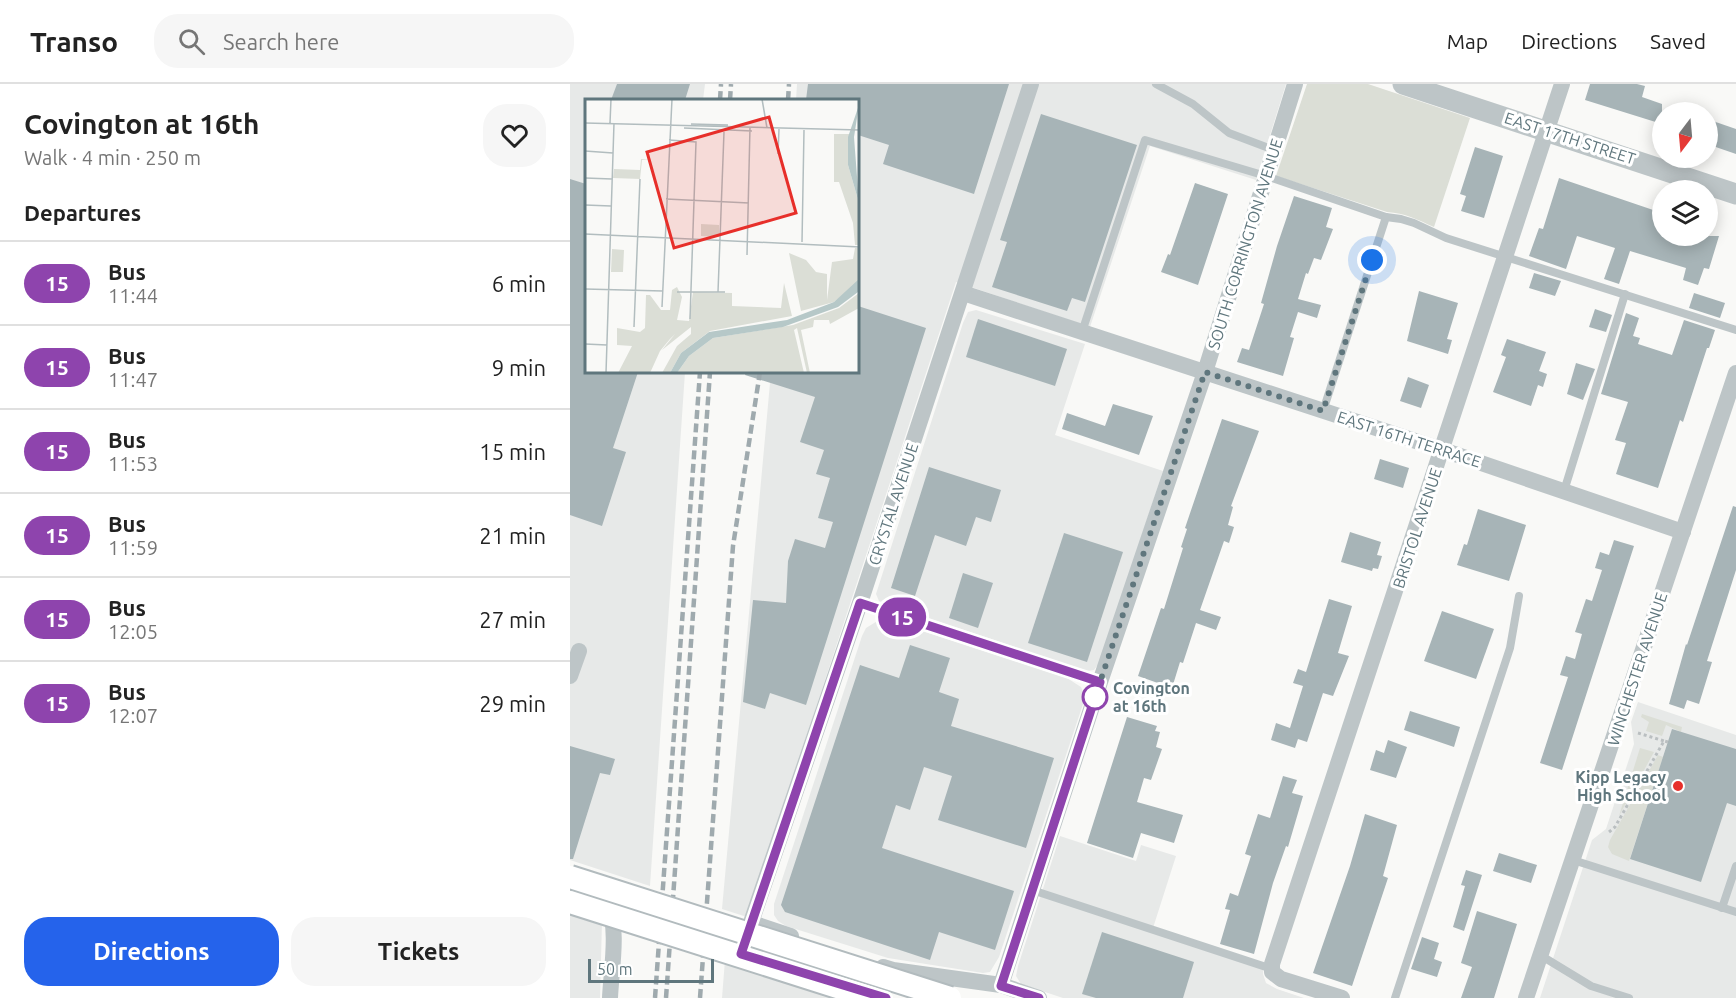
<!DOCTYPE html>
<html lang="en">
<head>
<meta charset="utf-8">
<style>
	:root { --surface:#fff; --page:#f6f6f6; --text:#222; --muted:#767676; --line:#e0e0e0; --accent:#2563eb }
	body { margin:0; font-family:Ubuntu,sans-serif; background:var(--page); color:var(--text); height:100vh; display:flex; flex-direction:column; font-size:22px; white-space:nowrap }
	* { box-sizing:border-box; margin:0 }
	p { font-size:20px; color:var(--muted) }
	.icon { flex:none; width:33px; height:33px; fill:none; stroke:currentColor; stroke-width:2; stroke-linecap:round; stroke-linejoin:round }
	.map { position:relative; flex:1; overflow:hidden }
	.panel { display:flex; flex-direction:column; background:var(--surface); width:570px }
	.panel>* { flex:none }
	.badge { padding:0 12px; border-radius:20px; font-size:21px; line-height:39px }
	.needle { width:39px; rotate:196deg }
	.tools { position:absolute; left:1082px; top:18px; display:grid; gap:12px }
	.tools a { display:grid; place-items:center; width:66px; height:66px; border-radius:50%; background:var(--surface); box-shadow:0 3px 15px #0003; font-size:30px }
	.scale { position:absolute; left:18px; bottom:15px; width:126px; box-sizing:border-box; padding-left:6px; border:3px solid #5f767d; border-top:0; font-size:16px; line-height:21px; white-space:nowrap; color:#5f767d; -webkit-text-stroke:4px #fff; paint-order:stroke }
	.you { position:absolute; width:30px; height:30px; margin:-15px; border:4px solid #fff; border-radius:50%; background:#1a73e8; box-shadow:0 0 0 9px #1a73e833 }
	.map>.badge { position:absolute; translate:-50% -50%; box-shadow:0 0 0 3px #fff }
	h2 { padding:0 24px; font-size:22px; line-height:54px }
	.round { display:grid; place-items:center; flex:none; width:63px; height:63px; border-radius:24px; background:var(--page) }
	.head { display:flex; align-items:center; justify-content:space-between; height:102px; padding:0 24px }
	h1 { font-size:28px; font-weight:600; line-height:45px }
	.action { display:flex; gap:12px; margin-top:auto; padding:12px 24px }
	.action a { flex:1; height:69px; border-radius:24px; background:var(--accent); color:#fff; font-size:24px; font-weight:600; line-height:69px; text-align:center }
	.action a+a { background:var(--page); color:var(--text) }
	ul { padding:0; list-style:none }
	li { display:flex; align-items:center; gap:18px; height:84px; padding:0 24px; border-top:2px solid var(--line) }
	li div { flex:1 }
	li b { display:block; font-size:22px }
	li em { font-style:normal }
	li .badge { min-width:66px; font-weight:700; text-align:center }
	header { display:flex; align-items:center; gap:36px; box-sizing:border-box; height:84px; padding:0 30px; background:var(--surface); border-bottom:2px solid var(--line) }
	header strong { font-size:28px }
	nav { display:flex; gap:33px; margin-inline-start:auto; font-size:21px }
	.search { width:420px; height:54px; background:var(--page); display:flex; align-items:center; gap:15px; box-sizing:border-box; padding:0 21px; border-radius:24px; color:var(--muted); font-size:22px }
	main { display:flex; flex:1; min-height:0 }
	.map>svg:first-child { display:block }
	.built { fill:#e7e9e8 }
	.green { fill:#dbded6 }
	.building { fill:#a7b4b7 }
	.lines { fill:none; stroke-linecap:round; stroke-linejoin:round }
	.path { stroke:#babfc1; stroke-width:3; stroke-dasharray:3 3; stroke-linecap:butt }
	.service { stroke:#bdc5c7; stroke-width:8 }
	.minor { stroke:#bdc5c7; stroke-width:16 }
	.tertiary { stroke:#bdc5c7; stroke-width:21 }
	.rail { stroke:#9faaae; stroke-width:4.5; stroke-dasharray:9 4.5; stroke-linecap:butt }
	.secondary-bridge-casing { stroke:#b2bbbe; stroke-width:26; stroke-linecap:butt }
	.secondary-bridge { stroke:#fff; stroke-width:22 }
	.line-casing { stroke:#fff; stroke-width:14 }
	.line { stroke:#8e44ad; stroke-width:9 }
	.walk { stroke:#5f767d; stroke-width:6; stroke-dasharray:0 10.8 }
	.stop-dot { fill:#fff; stroke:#8e44ad; stroke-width:3 }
	.poi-dot { fill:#e72f2a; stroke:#fff; stroke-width:2 }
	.labels { text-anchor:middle; stroke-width:6; stroke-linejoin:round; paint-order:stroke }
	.street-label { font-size:16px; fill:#5f767d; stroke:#fff }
	.stop-label { font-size:16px; font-weight:bold; fill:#5f767d; stroke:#fff; text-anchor:start }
	.poi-label { font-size:16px; font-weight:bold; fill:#5f767d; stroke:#fff; text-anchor:end }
	.inset-road { fill:none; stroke:#b2bdbf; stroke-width:1.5 }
	.view { fill:#e72f2a; fill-opacity:0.15; stroke:#e72f2a; stroke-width:3 }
	.inset-edge { fill:none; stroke:#5f767d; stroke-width:3 }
</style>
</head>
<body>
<header>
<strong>Transo</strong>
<div class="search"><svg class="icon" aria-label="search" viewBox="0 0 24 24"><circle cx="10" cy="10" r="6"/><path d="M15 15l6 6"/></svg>Search here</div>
<nav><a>Map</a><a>Directions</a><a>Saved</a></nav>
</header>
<main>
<section class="panel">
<div class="head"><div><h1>Covington at 16th</h1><p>Walk · 4 min · 250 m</p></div><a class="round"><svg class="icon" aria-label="heart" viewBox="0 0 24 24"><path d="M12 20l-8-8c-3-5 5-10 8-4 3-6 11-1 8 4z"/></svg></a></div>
<h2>Departures</h2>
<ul>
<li><span class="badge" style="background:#8e44ad;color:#fff">15</span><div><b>Bus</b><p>11:44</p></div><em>6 min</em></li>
<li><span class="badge" style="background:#8e44ad;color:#fff">15</span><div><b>Bus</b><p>11:47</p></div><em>9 min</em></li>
<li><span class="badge" style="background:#8e44ad;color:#fff">15</span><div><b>Bus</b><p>11:53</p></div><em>15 min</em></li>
<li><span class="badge" style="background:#8e44ad;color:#fff">15</span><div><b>Bus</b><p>11:59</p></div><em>21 min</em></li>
<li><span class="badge" style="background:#8e44ad;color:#fff">15</span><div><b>Bus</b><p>12:05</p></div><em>27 min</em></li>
<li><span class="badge" style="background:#8e44ad;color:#fff">15</span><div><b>Bus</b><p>12:07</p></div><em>29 min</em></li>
</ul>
<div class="action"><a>Directions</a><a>Tickets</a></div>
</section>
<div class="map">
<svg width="1166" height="914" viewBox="0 0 1166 914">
	<rect width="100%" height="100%" fill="#f9f9f7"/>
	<g class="built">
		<polygon points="0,0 135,0 133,16 16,16 16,288 115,288 80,802 0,776"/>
		<polygon points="227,0 716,0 686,96 580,62 520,243 386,198 177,833 152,825 201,288 288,288 288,16 226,16"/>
		<polygon points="406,226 515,260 485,351 593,387 530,578 524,586 516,587 320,521 309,517 306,510 393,239 398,228"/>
		<polygon points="309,536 318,536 497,594 511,603 514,610 514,617 429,873 420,888 413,889 318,874 216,842 208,837 204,831 204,820 292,552 296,544"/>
		<polygon points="1068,618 1166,651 1166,914 970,914 1022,756 1036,745 1064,660 1061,638"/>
		<polygon points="490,752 566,777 571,761 606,772 583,844 694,879 693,890 696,899 707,905 734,914 493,914 451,900 446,892 448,882"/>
		<polygon points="0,827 32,837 30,914 0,914"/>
		<polygon points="155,876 276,914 152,914"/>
	</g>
	<g class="green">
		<path d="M737 0H798L900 34 864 143C848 136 835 129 817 128L706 92Z"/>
		<polygon points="1072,630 1112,643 1111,648 1096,641 1092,652 1076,647 1079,638 1071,633"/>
		<polygon points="1070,664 1084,668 1049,732"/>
		<polygon points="1088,671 1093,673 1059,777 1042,770 1038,763 1040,756"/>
	</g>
	<g class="building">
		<polygon points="47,0 120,0 115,16 41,16"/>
		<polygon points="238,0 439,0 404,110 313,80 319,61 288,51 288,16 236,16"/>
		<polygon points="1020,0 1067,0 1075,2 1072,13 1092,20 1092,40 1015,16"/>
		<polygon points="471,30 567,61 515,218 502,214 497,227 422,203 437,158 430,156"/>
		<polygon points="1137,35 1166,45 1166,70 1137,60"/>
		<polygon points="905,63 933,72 914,134 891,127 896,112 890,110"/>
		<polygon points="989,94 1092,129 1092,152 1149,152 1139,185 1134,184 1128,201 1113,196 1116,184 1060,167 1049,200 1034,195 1045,164 1007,152 996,185 959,172 969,144 973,145"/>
		<polygon points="0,95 16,100 16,288 68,288 43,364 56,368 32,442 0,431"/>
		<polygon points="625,99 658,110 628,201 591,188 598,170 600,171"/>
		<polygon points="724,112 762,124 756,143 763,145 751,176 744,174 738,190 736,189 728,215 751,221 747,234 728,228 720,253 724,254 713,292 667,278 672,264 679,266 694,220 691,219 707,162"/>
		<polygon points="964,189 991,197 985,212 959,204"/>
		<polygon points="849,207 888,219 877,255 882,256 878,270 837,257"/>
		<polygon points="1124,209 1155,219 1150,234 1119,224"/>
		<polygon points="288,222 356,244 236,621 200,609 195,625 173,618 183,516 216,519 218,477 225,455 255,464 263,438 248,434 260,394 246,390 254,366 230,358 245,313 175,291 176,288 288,288"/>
		<polygon points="1025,225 1042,231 1036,248 1019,243"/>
		<polygon points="1056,229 1069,234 1063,252 1070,254 1068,260 1102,271 1114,236 1145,246 1139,264 1137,264 1113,338 1110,336 1088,404 1046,390 1056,359 1045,356 1058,318 1031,310"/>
		<polygon points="408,235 497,265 485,302 396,273"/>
		<polygon points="937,255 976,268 969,287 977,290 973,303 968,301 961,322 923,308 936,273 931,271"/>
		<polygon points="1006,279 1025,285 1013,316 997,310"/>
		<polygon points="838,293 859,301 851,324 830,317"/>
		<polygon points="543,320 583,332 569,371 492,345 497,329 535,342"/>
		<polygon points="652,335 689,347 661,422 663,423 658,441 664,443 659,459 654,457 630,526 651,533 646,546 626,539 613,579 610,578 602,604 568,592 591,524 594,525 613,464 611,463 617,445 615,444"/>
		<polygon points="810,375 839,384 833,404 804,395"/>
		<polygon points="359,383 431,406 421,438 406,433 396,462 365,451 345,512 321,504"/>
		<polygon points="1163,422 1166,423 1166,486 1137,577 1142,578 1129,620 1117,616 1114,625 1099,620 1116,560 1117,561"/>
		<polygon points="908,425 956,441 939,497 887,481 894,460 897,461"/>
		<polygon points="780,448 811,458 807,471 812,472 808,485 803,484 802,487 771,478"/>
		<polygon points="494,449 553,468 517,578 458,559"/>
		<polygon points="1044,456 1064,462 992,686 970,679 998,593 990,591 996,572 1005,575 1012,550 1005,548 1016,515 1022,517 1032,486 1025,484 1030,468 1039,471"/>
		<polygon points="393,489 423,499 408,544 379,534"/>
		<polygon points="759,515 782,522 768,569 779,572 763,612 753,609 737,658 728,655 725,664 701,656 706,639 720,644 733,602 723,599 728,585 736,588"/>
		<polygon points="872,527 924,545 906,595 854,577"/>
		<polygon points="340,561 380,574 369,608 389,615 381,642 484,674 456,764 368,736 382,692 354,683 340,726 326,721 312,764 444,807 425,866 369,848 360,876 215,828 211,821 290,581 329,594"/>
		<polygon points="840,627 890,643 884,663 834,646"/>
		<polygon points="557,633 587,642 585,647 590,648 586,663 592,665 581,696 574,694 567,718 613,731 604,759 571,749 563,774 517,759"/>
		<polygon points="1102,645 1166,665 1166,722 1157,719 1131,798 1060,775"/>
		<polygon points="818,656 837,663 826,694 800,686 806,666 814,669"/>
		<polygon points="0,662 45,675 40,691 30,689 3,775 0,775"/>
		<polygon points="713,692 727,696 722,709 733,712 718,763 716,762 703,799 684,870 650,860 660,826 655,825 660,809 668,812 681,772 675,770 688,730 700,734"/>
		<polygon points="795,730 827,741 813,792 818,794 782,902 743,889 780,782"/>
		<polygon points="929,769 967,781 961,799 923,787"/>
		<polygon points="896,786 912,791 894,847 883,843 895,802 891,801"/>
		<polygon points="907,827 947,840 924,914 891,914 902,883 891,879"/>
		<polygon points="532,848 624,878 613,914 526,914 512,910"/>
		<polygon points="852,853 869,859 864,875 872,878 867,893 841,885"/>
	</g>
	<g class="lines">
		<g class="path">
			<polyline points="1068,649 1094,657"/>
			<polyline points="1039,748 1045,743 1094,657 1098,658"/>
		</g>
		<g class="service">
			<polyline points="586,0 623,20 659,49 704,66"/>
			<polyline points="512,248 575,56 696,92 816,133"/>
			<polyline points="753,327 816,133 831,135 844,139 876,154 1166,246"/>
			<polyline points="994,407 1055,210"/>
			<polyline points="290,519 530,598"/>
			<polyline points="1003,776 1166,828"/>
			<polyline points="462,806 702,885"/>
			<polyline points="1152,824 1166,782"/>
			<polyline points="970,871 1021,902 1059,914"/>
			<polyline points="825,914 940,564 949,512"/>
		</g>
		<g class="minor">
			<polyline points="393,209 873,366 1113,448"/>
			<polyline points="0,592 9,567"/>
			<path d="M16 805C23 807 35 814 38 821 49 844 41 888 40 914"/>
			<polyline points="182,839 221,852"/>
			<polyline points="174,859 290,519 461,0"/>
			<polyline points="313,883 323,886 431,901 469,914"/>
			<polyline points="431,901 530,598 635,288 725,0"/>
			<polyline points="772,914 711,895 702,888 702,880 992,0"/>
			<polyline points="956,914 1166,289"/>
		</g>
		<polyline class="tertiary" points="833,0 1166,110"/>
		<g class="rail">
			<polyline points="150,16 151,0"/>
			<polyline points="160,16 161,0"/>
			<polyline points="218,16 219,0"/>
			<polyline points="85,914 130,288"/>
			<polyline points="96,914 140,288"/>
			<polyline points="130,914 163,462 190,288"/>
		</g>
		<g class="secondary-bridge-casing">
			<g id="secondary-bridge">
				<polyline points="0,793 380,914"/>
				<polyline points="0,818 302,914"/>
			</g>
		</g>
		<use href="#secondary-bridge" class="secondary-bridge"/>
	</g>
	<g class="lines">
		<g class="line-casing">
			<polyline id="line" points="316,914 171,870 290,519 530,598 431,902 469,914"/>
		</g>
		<use href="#line" class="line"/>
		<polyline class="walk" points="525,613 635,288 753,327 802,176"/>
	</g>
	<circle class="stop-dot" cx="525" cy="613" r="12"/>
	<circle class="poi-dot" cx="1108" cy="702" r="6"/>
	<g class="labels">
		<g class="street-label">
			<text transform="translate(1000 54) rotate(18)" y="6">EAST 17TH STREET</text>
			<text transform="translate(675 160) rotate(-73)" y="6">SOUTH CORRINGTON AVENUE</text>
			<text transform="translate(839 355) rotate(18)" y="6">EAST 16TH TERRACE</text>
			<text transform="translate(323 420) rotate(-72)" y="6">CRYSTAL AVENUE</text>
			<text transform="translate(847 444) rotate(-72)" y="6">BRISTOL AVENUE</text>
			<text transform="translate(1067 585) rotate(-72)" y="6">WINCHESTER AVENUE</text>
		</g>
		<g class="stop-label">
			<text x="543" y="610">Covington<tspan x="543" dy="18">at 16th</tspan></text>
		</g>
		<g class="poi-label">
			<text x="1096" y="699">Kipp Legacy<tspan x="1096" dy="18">High School</tspan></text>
		</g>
	</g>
	<g transform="translate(15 15)">
		<rect width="274" height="274" fill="#f9f9f7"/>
		<path d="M249 35H264L263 66 274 104V146H270L268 124 254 83H249ZM56 60 65 61H57L55 80 28 79 29 70 55 71ZM116 125 134 126V138L116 137ZM270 149H274V180L270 186 249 203 216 212 204 154 221 161 231 173 242 175V201L247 163 268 160ZM27 150 39 151 38 173H26ZM199 184 207 217 125 232 96 254 85 274H77L92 247 106 235V228L77 251 90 235 85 240 75 252 65 274H33L47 247 32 246V229L55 233 60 229 61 196H65L76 211H85L87 191 92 188 97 198 92 221 104 222 108 193 147 194V207L196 209ZM274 194V209L245 225 244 221H229L228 228 216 231 225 274H222L212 229 209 231 219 274H92L104 257 128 239 208 226 254 209Z" fill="#dbded6"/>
		<path d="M274 6 269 38 274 104 263 66V38ZM274 180 273 193 253 208 198 228 128 239 104 257 92 274H85L96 254 124 233 202 221 249 203Z" fill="#b6c8c8"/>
		<path class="inset-road" d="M177 0 182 29M0 24 275 31M25 24 26 0M106 25 143 26M99 29 167 32M84 41 111 43 105 220M0 52 28 54M193 55 194 30M0 79 27 80M81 100 164 104M0 106 26 107M0 135 275 148M217 143 219 31M162 156 165 28M0 190 78 192M92 193H140M133 193 139 33M77 208 87 0M49 228 55 80M0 245 22 246M21 274 29 24"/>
		<path class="view" d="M184 18 211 114 89 149 62 53Z"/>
		<rect width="274" height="274" class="inset-edge"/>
	</g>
</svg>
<div class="tools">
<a><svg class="needle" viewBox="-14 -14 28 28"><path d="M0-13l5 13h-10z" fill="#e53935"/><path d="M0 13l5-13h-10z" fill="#767676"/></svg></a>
<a><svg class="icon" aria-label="layers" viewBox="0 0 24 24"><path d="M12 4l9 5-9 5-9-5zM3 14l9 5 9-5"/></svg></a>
</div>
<div class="scale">50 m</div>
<div class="you" style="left:802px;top:176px"></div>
<b class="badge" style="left:332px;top:533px;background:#8e44ad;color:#fff">15</b>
</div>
</main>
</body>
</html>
